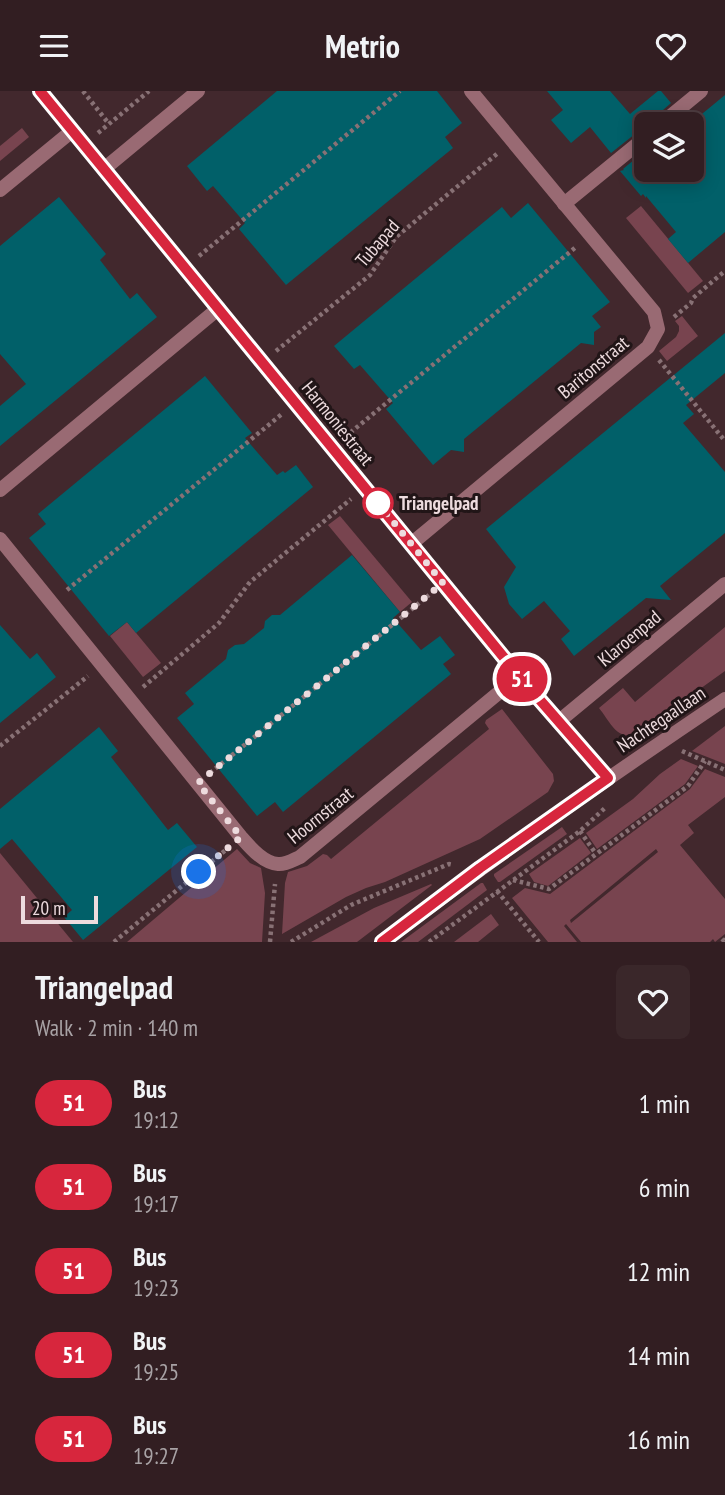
<!DOCTYPE html>
<html lang="en">
<head>
<meta charset="utf-8">
<style>
	:root { --surface:#321e22; --page:#3a272a; --text:#f1f3f6; --muted:#a8a2a5; --line:#4d3c40 }
	body { margin:0; font-family:"PT Sans Narrow",sans-serif; background:var(--page); color:var(--text); height:100vh; display:flex; flex-direction:column; font-size:26px; white-space:nowrap }
	* { box-sizing:border-box; margin:0 }
	p { font-size:23px; color:var(--muted) }
	.icon { flex:none; width:38px; height:38px; fill:none; stroke:currentColor; stroke-width:2; stroke-linecap:round; stroke-linejoin:round }
	.map { position:relative; height:851px; overflow:hidden }
	.sheet { display:flex; flex-direction:column; background:var(--surface); flex:1 }
	.sheet>* { flex:none }
	.badge { padding:0 14px; border-radius:23px; font-size:24px; line-height:46px }
	.controls { position:absolute; left:634px; top:21px; display:grid; gap:14px }
	.controls a { display:grid; place-items:center; width:70px; height:70px; border-radius:10px; background:var(--surface); box-shadow:0 4px 18px #0003,0 0 0 2px var(--line); font-size:35px }
	.scale { position:absolute; left:21px; bottom:18px; width:77px; box-sizing:border-box; padding-left:7px; border:4px solid #eddbde; border-top:0; font-size:19px; line-height:24px; white-space:nowrap; color:#eddbde; -webkit-text-stroke:5px #211517; paint-order:stroke }
	.you { position:absolute; width:35px; height:35px; margin:-18px; border:5px solid #fff; border-radius:50%; background:#1a73e8; box-shadow:0 0 0 10px #1a73e833 }
	.map>.badge { position:absolute; translate:-50% -50%; box-shadow:0 0 0 4px #fff }
	.round { display:grid; place-items:center; flex:none; width:74px; height:74px; border-radius:10px; background:var(--page) }
	.overview { display:flex; align-items:center; justify-content:space-between; height:119px; padding:0 35px }
	h1 { font-size:33px; font-weight:700; line-height:52px }
	ul { padding:0; list-style:none }
	li { display:flex; align-items:center; gap:21px; height:84px; padding:0 35px }
	li div { flex:1 }
	li b { display:block; font-size:26px }
	li em { font-style:normal }
	li .badge { min-width:77px; font-weight:700; text-align:center }
	header { display:flex; justify-content:space-between; align-items:center; height:91px; padding:0 35px; background:var(--surface); font-size:32px; font-weight:700 }
	.map>svg:first-child { display:block }
	.green { fill:#78444f; fill-rule:evenodd }
	.building { fill:#016069 }
	.lines { fill:none; stroke-linecap:round; stroke-linejoin:round }
	.path { stroke:#887175; stroke-width:4.5; stroke-dasharray:3.5 3.5; stroke-linecap:butt }
	.lane { stroke:#996a73; stroke-width:14 }
	.street { stroke:#996a73; stroke-width:14 }
	.line-casing { stroke:#fff; stroke-width:16 }
	.line { stroke:#d7263d; stroke-width:10 }
	.walk { stroke:#eddbde; stroke-width:7; stroke-dasharray:0 12.6 }
	.stop-dot { fill:#fff; stroke:#d7263d; stroke-width:3.5 }
	.labels { text-anchor:middle; stroke-width:6; stroke-linejoin:round; paint-order:stroke }
	.street-label { font-size:19px; fill:#eddbde; stroke:#211517 }
	.stop-label { font-size:19px; font-weight:bold; fill:#eddbde; stroke:#211517; text-anchor:start }
</style>
</head>
<body>
<header><svg class="icon" aria-label="menu" viewBox="0 0 24 24"><path d="M4 6h16M4 12h16M4 18h16"/></svg>Metrio<svg class="icon" aria-label="heart" viewBox="0 0 24 24"><path d="M12 20l-8-8c-3-5 5-10 8-4 3-6 11-1 8 4z"/></svg></header>
<div class="map">
<svg width="725" height="851" viewBox="0 0 725 851">
	<rect width="100%" height="100%" fill="#42282d"/>
	<g class="green">
		<polygon points="22,37 29,46 0,70 0,55"/>
		<polygon points="641,115 703,190 688,202 626,127"/>
		<polygon points="682,225 698,245 667,270 659,260 676,246 679,240 679,235 675,230"/>
		<polygon points="340,425 412,511 400,521 328,434"/>
		<polygon points="127,531 161,572 143,586 110,545"/>
		<path d="M725 536V580L637 643C617 650 611 632 599 617L623 597 635 611Z"/>
		<polygon points="502,618 553,683 554,690 548,701 480,748 385,791 366,797 346,806 282,843 285,792 288,781 307,775 323,763 327,764 331,768 489,638 485,632 486,629"/>
		<polygon points="725,635 725,673 692,660"/>
		<polygon points="681,668 698,675 685,693 597,758 586,742 633,708 660,683"/>
		<path d="M705 678 725 686V706L688 734 694 742 680 754 725 808V843L715 851 713 848 710 851H581L566 833 564 835 577 851H548L512 807 525 797 550 803 690 698ZM656 758 658 761 571 832 570 829Z"/>
		<polygon points="562,736 567,743 500,791 498,791 494,785 494,783"/>
		<polygon points="580,747 591,762 548,795 534,791 529,783"/>
		<polygon points="237,758 250,772 261,777 265,802 262,851 127,851"/>
		<polygon points="0,762 73,851 0,851"/>
		<polygon points="481,792 483,792 487,799 418,851 401,851"/>
		<polygon points="431,793 432,794 357,851 311,851 374,817"/>
		<polygon points="491,823 499,834 478,851 454,851"/>
	</g>
	<g class="building">
		<polygon points="277,0 437,0 462,32 445,46 453,57 286,194 239,138 245,132 213,95 207,100 187,75"/>
		<polygon points="547,0 610,0 630,23 658,0 661,0 671,12 655,26 652,33 646,33 646,37 640,39 611,62 590,36 571,52 551,29 563,19"/>
		<polygon points="725,4 725,141 688,172 668,148 676,141 646,105 646,107 643,103 641,105 620,80 624,79 623,78 646,59 646,79 691,79 691,32"/>
		<polygon points="59,106 106,163 100,169 130,208 137,202 157,226 0,355 0,315 26,293 0,263 0,155"/>
		<polygon points="528,112 610,211 592,225 601,236 594,241 594,254 581,252 464,348 464,361 451,359 433,374 386,318 393,312 360,274 354,278 334,255 502,116 511,127"/>
		<polygon points="725,242 725,282 686,314 694,323 683,332 725,381 725,442 660,495 671,509 646,507 574,565 561,548 570,540 544,510 522,528 509,513 504,496 516,476 486,438"/>
		<polygon points="205,285 252,342 245,347 277,384 283,380 285,382 296,374 313,396 136,542 127,531 109,545 29,447 46,433 38,423"/>
		<polygon points="352,464 400,521 393,527 421,559 440,545 455,564 443,573 451,583 283,721 275,711 257,725 177,627 194,613 185,602 226,568 228,559 235,554 244,553 264,537 265,530 272,524 280,524"/>
		<polygon points="0,534 30,568 37,562 56,586 0,632"/>
		<polygon points="99,636 118,660 111,666 168,739 177,732 197,756 83,849 64,826 72,819 12,748 0,758 0,718"/>
	</g>
	<g class="lines">
		<g class="path">
			<polyline points="83,0 109,33"/>
			<polyline points="98,42 149,0"/>
			<polyline points="199,165 400,0"/>
			<polyline points="674,226 691,212 693,207 725,180"/>
			<polyline points="276,260 370,184 396,146 498,62"/>
			<polyline points="659,269 725,350"/>
			<polyline points="345,346 576,156"/>
			<polyline points="67,499 282,323"/>
			<polyline points="143,596 219,532 250,491 351,408"/>
			<polyline points="0,655 88,585"/>
			<polyline points="682,660 725,679"/>
			<polyline points="210,682 429,504"/>
			<polyline points="580,740 596,763"/>
			<polyline points="513,789 549,798 688,695 705,670"/>
			<polyline points="497,800 539,851"/>
			<polyline points="114,851 227,758"/>
			<polyline points="270,851 275,793"/>
			<polyline points="291,851 351,814 449,773 454,774"/>
			<polyline points="429,851 580,740 606,716"/>
			<polyline points="722,851 724,849 725,850"/>
		</g>
		<g class="lane">
			<polyline points="661,33 701,0"/>
			<polyline points="564,113 646,46"/>
		</g>
		<g class="street">
			<polyline points="40,0 519,585 608,687"/>
			<polyline points="104,78 198,0"/>
			<polyline points="0,99 72,40"/>
			<polyline points="0,399 219,217"/>
			<path d="M0 448 241 746C250 756 263 772 278 773 285 774 293 769 300 766L519 585"/>
			<polyline points="411,453 648,256 658,238 654,221 471,0"/>
			<polyline points="558,631 725,493"/>
			<path d="M383 851C494 766 609 686 725 608"/>
		</g>
	</g>
	<g class="lines">
		<g class="line-casing">
			<polyline id="line" points="40,0 519,585 608,687 480,777 382,851"/>
		</g>
		<use href="#line" class="line"/>
		<polyline class="walk" points="199,781 241,746 198,692 443,492 378,412"/>
	</g>
	<circle class="stop-dot" cx="378" cy="412" r="14"/>
	<g class="labels">
		<g class="street-label">
			<text transform="translate(377 152) rotate(-49)" y="7">Tubapad</text>
			<text transform="translate(593 276) rotate(-40)" y="7">Baritonstraat</text>
			<text transform="translate(338 332) rotate(51)" y="7">Harmoniestraat</text>
			<text transform="translate(629 547) rotate(-40)" y="7">Klaroenpad</text>
			<text transform="translate(661 628) rotate(-34)" y="7">Nachtegaallaan</text>
			<text transform="translate(320 724) rotate(-39)" y="7">Hoornstraat</text>
		</g>
		<g class="stop-label">
			<text x="399" y="419">Triangelpad</text>
		</g>
	</g>
</svg>
<div class="controls">
<a><svg class="icon" aria-label="layers" viewBox="0 0 24 24"><path d="M12 4l9 5-9 5-9-5zM3 14l9 5 9-5"/></svg></a>
</div>
<div class="scale">20 m</div>
<div class="you" style="left:199px;top:781px"></div>
<b class="badge" style="left:522px;top:588px;background:#d7263d;color:#fff">51</b>
</div>
<section class="sheet">
<div class="overview"><div><h1>Triangelpad</h1><p>Walk · 2 min · 140 m</p></div><a class="round"><svg class="icon" aria-label="heart" viewBox="0 0 24 24"><path d="M12 20l-8-8c-3-5 5-10 8-4 3-6 11-1 8 4z"/></svg></a></div>
<ul>
<li><span class="badge" style="background:#d7263d;color:#fff">51</span><div><b>Bus</b><p>19:12</p></div><em>1 min</em></li>
<li><span class="badge" style="background:#d7263d;color:#fff">51</span><div><b>Bus</b><p>19:17</p></div><em>6 min</em></li>
<li><span class="badge" style="background:#d7263d;color:#fff">51</span><div><b>Bus</b><p>19:23</p></div><em>12 min</em></li>
<li><span class="badge" style="background:#d7263d;color:#fff">51</span><div><b>Bus</b><p>19:25</p></div><em>14 min</em></li>
<li><span class="badge" style="background:#d7263d;color:#fff">51</span><div><b>Bus</b><p>19:27</p></div><em>16 min</em></li>
</ul>
</section>
</body>
</html>
